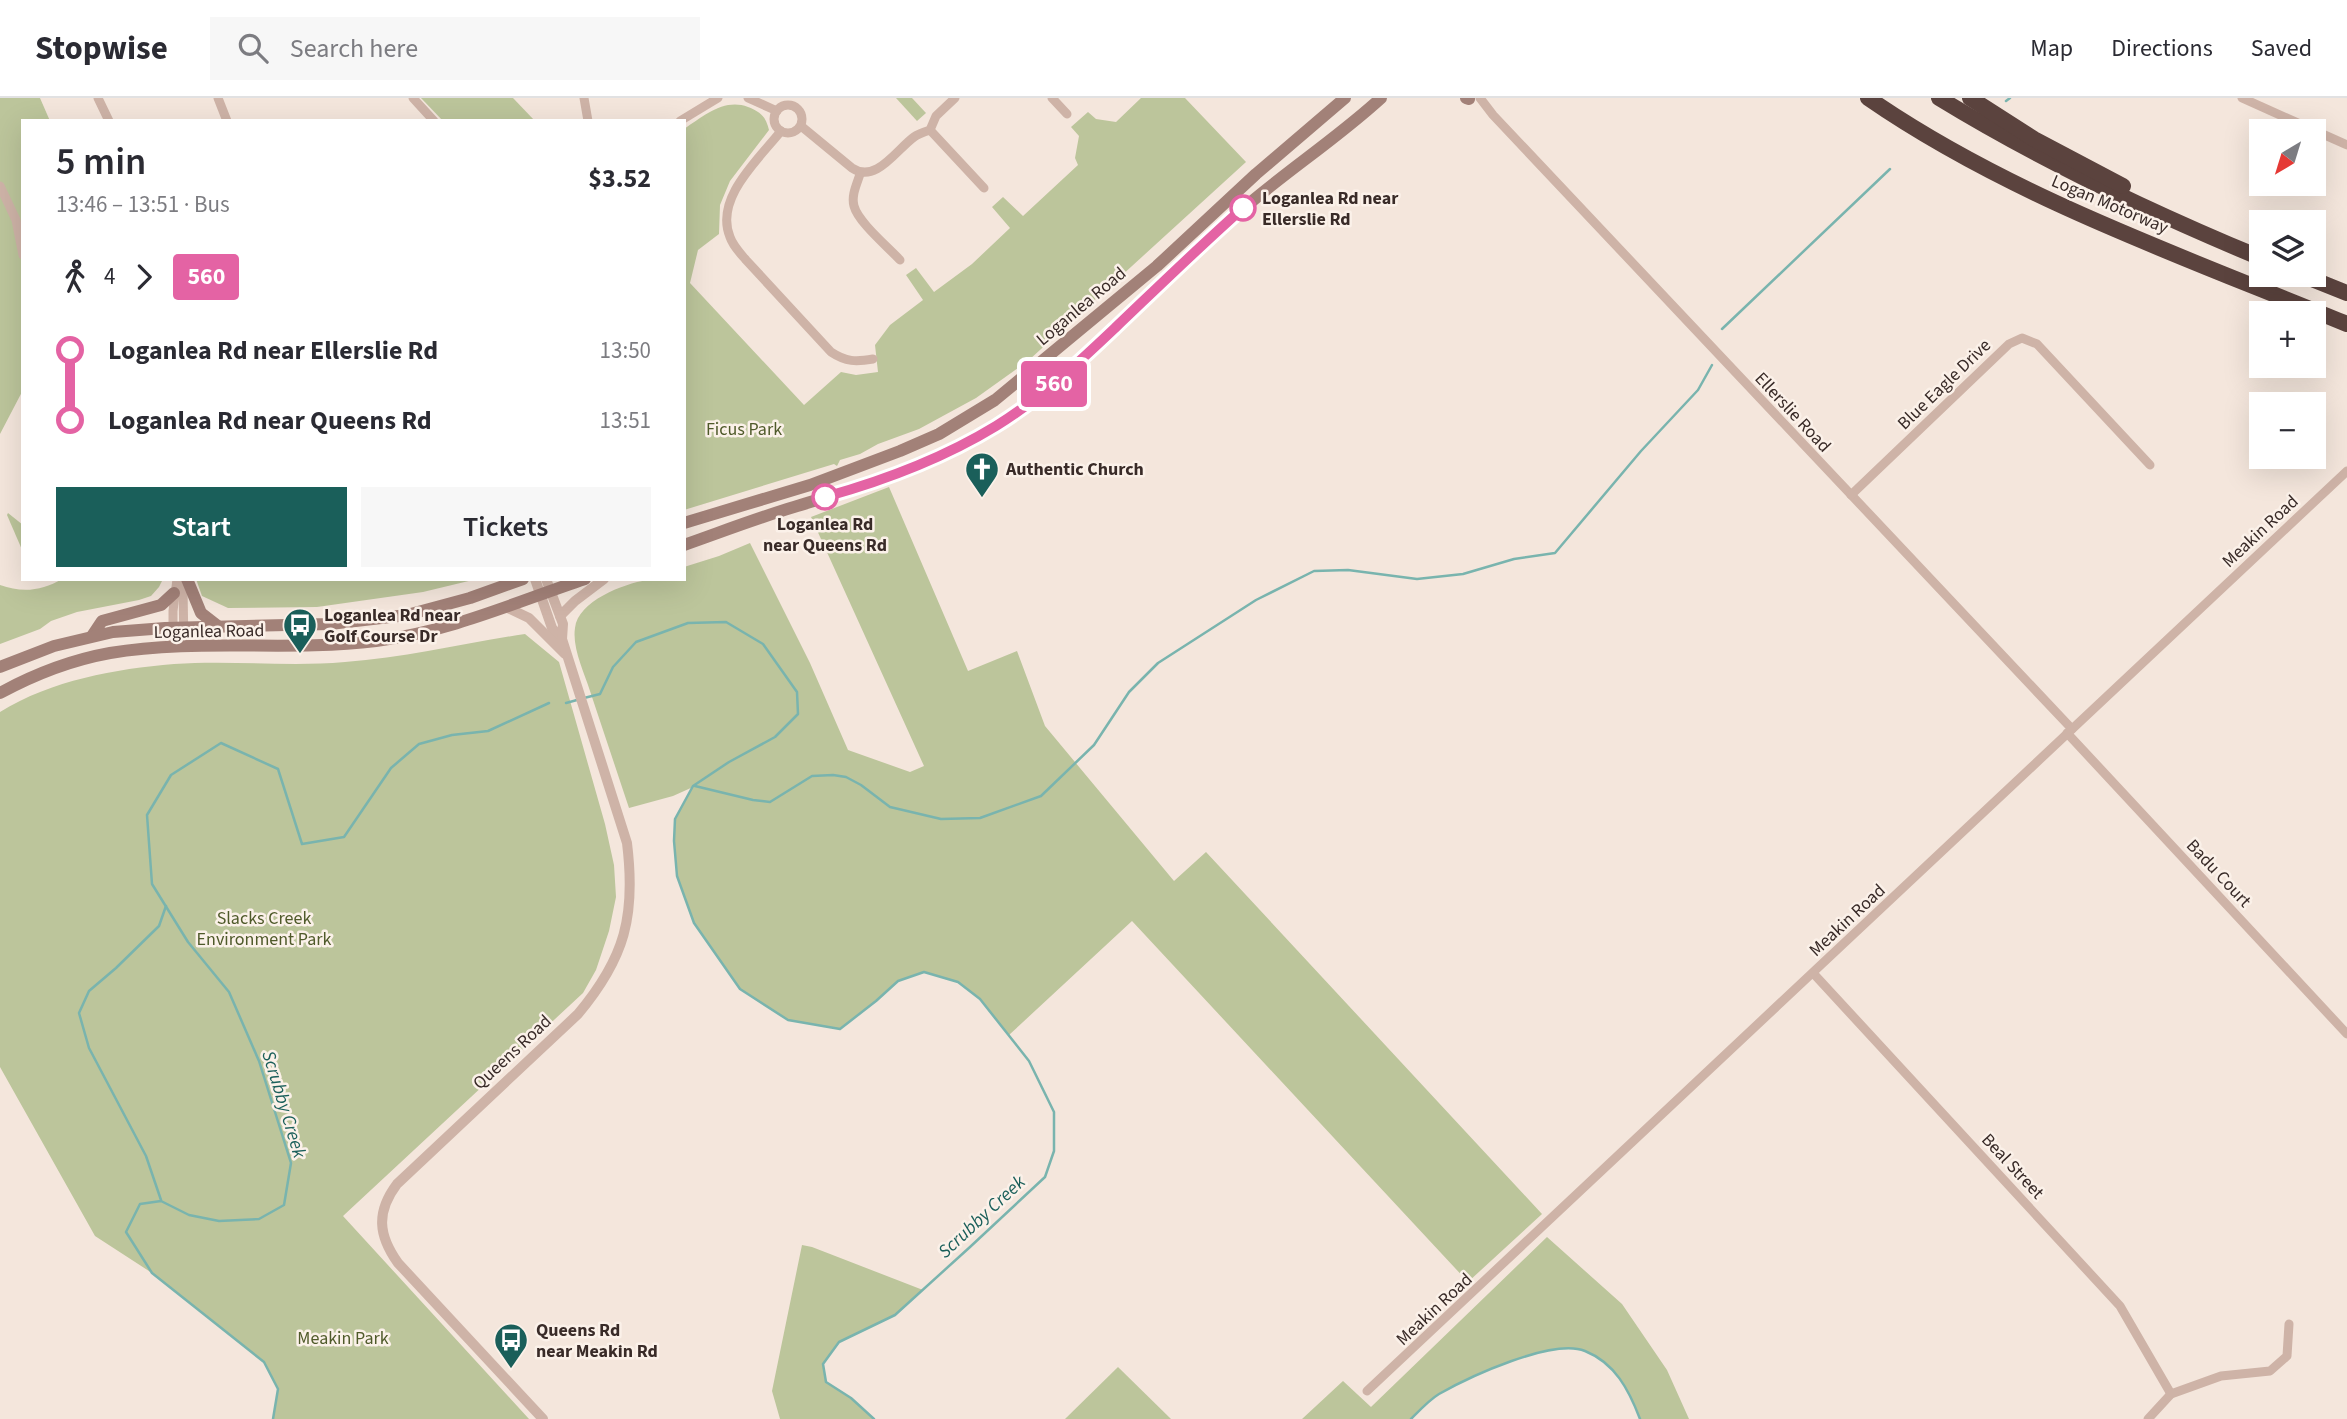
<!DOCTYPE html>
<html lang="en">
<head>
<meta charset="utf-8">
<style>
	:root { --surface:#fff; --page:#f7f7f7; --text:#2b2b33; --muted:#7c7c81; --line:#e1e1e2; --accent:#1a5f5a }
	body { margin:0; font-family:"Source Sans 3",sans-serif; background:var(--page); color:var(--text); height:100vh; display:flex; flex-direction:column; font-size:26px; white-space:nowrap }
	* { box-sizing:border-box; margin:0 }
	p { font-size:23px; color:var(--muted) }
	.icon { flex:none; width:38px; height:38px; fill:none; stroke:currentColor; stroke-width:2; stroke-linecap:round; stroke-linejoin:round }
	.map { position:relative; flex:1; overflow:hidden }
	.drawer { position:absolute; left:21px; top:21px; width:665px; height:462px; display:flex; flex-direction:column; background:var(--surface); border-radius:0px; box-shadow:0 7px 28px #0002 }
	.drawer>* { flex:none }
	.badge { padding:0 14px; border-radius:5px; font-size:24px; line-height:46px }
	.needle { width:46px; rotate:218deg }
	.fabs { position:absolute; left:2249px; top:21px; display:grid; gap:14px }
	.fabs a { display:grid; place-items:center; width:77px; height:77px; border-radius:0px; background:var(--surface); box-shadow:0 7px 28px #0002; font-size:35px }
	.map>.badge { position:absolute; translate:-50% -50%; box-shadow:0 0 0 4px #fff }
	.legs { display:flex; align-items:center; gap:10px; height:77px; padding:0 35px; font-size:23px }
	.legs p { margin-inline-start:auto }
	.headline { display:flex; align-items:center; justify-content:space-between; height:119px; padding:0 35px }
	h1 { font-size:38px; font-weight:600; line-height:52px }
	.action { display:flex; gap:14px; margin-top:auto; padding:14px 35px }
	.action a { flex:1; height:80px; border-radius:0px; background:var(--accent); color:#fff; font-size:28px; font-weight:600; line-height:80px; text-align:center }
	.action a+a { background:var(--page); color:var(--text) }
	ul { padding:0 35px; list-style:none }
	li { display:flex; align-items:center; gap:24px; height:70px; font-size:26px }
	li i { display:grid; place-items:center; width:10px; height:100%; margin:0 9px; background:currentColor }
	li i::after { content:''; width:18px; height:18px; margin:-9px; border:5px solid; border-radius:50%; background:var(--surface) }
	li p { margin-inline-start:auto }
	li:first-child i { background:linear-gradient(#0000 50%,currentColor 0) }
	li:last-child i { background:linear-gradient(currentColor 50%,#0000 0) }
	header { display:flex; align-items:center; gap:42px; box-sizing:border-box; height:98px; padding:0 35px; background:var(--surface); border-bottom:2px solid var(--line) }
	header strong { font-size:33px }
	nav { display:flex; gap:38px; margin-inline-start:auto; font-size:24px }
	.search { width:490px; height:63px; background:var(--page); display:flex; align-items:center; gap:18px; box-sizing:border-box; padding:0 24px; border-radius:0px; color:var(--muted); font-size:26px }
	.map>svg:first-child { display:block }
	.green { fill:#bcc59b }
	.lines { fill:none; stroke-linecap:round; stroke-linejoin:round }
	.stream { stroke:#79b4ae; stroke-width:2.5 }
	.minor { stroke:#ceb3a7; stroke-width:9 }
	.tertiary { stroke:#ceb3a7; stroke-width:10 }
	.secondary { stroke:#a28178; stroke-width:12 }
	.motorway { stroke:#5b433e; stroke-width:16 }
	.line-1-casing { stroke:#fff; stroke-width:16 }
	.line-1 { stroke:#e463a4; stroke-width:10 }
	.stop-1-dot { fill:#fff; stroke:#e463a4; stroke-width:3.5 }
	.labels { text-anchor:middle; stroke-width:5; stroke-linejoin:round; paint-order:stroke }
	.stop-label { font-size:18px; font-weight:bold; fill:#392b28; stroke:#fbf1e9; text-anchor:start }
	.street-label { font-size:18px; fill:#392b28; stroke:#fbf1e9 }
	.park-label { font-size:18px; fill:#4f5a2a; stroke:#fbf1e9 }
	.poi-label { font-size:18px; font-weight:bold; fill:#392b28; stroke:#fbf1e9; text-anchor:start }
	.water-label { font-size:19px; font-style:italic; fill:#1a5f5a; stroke:#fbf1e9 }
</style>
</head>
<body>
<header>
<strong>Stopwise</strong>
<div class="search"><svg class="icon" aria-label="search" viewBox="0 0 24 24"><circle cx="10" cy="10" r="6"/><path d="M15 15l6 6"/></svg>Search here</div>
<nav><a>Map</a><a>Directions</a><a>Saved</a></nav>
</header>
<div class="map">
<svg width="2347" height="1321" viewBox="0 0 2347 1321">
	<rect width="100%" height="100%" fill="#f4e6dc"/>
	<g class="green">
		<polygon points="0,0 40,0 50,23 23,23 23,292 0,336"/>
		<polygon points="421,0 513,0 535,23 443,23"/>
		<polygon points="896,0 912,0 926,15 917,23"/>
		<path d="M1141 0H1185L1246 64 1029 262 976 300 919 331 878 346 860 356 840 362 837 368 834 366 684 412V31C704 18 724 0 748 9 761 14 766 19 769 32L730 83 720 107 719 136 698 152 690 185 804 307 841 274 856 277 878 274 875 247 890 227 923 202 906 177 916 170 934 194 972 166 1010 130 992 109 1003 99 1023 118 1078 67 1075 60 1079 38 1071 29 1088 14 1096 21 1116 24Z"/>
		<path d="M889 389 968 573 1017 553 1045 628 1174 783 1206 754 1542 1116 1468 1184 1132 823 1009 937 980 901 959 884 924 874 898 883 876 903 840 931 788 922 740 891 694 825 677 778 674 743 675 721 693 689 673 698 629 710C616 671 603 632 590 593 584 574 572 550 575 530 578 503 623 486 647 482 658 479 672 481 684 481V469L719 458 750 445 810 565 848 652 910 674 924 668 811 419Z"/>
		<polygon points="8,415 23,427 23,454 7,417"/>
		<path d="M62 481H163L159 489 151 498 139 502 77 514 51 523 40 531 0 546V487C22 495 42 493 62 481Z"/>
		<polygon points="196,481 477,481 423,494 317,509 228,510 202,498"/>
		<path d="M525 536 559 564 605 726 614 767 616 799 609 833 596 872 583 895 343 1118 529 1321H273L278 1291 264 1264 152 1175 95 1138 0 969V614C52 582 115 571 174 566 231 562 288 569 345 564 406 560 465 545 525 536Z"/>
		<path d="M1547 1139 1622 1206 1667 1272 1689 1321H1640C1629 1292 1615 1265 1585 1253 1552 1240 1469 1279 1439 1296 1429 1302 1419 1313 1411 1321H1302L1343 1283 1371 1309Z"/>
		<polygon points="802,1147 812,1149 923,1192 895,1217 840,1244 823,1266 826,1284 851,1300 874,1321 780,1321 772,1293"/>
		<polygon points="1118,1269 1171,1321 1065,1321"/>
	</g>
	<g class="lines">
		<g class="stream">
			<polyline points="2006,3 2010,0"/>
			<polyline points="1722,231 1890,71"/>
			<polyline points="584,600 600,596 613,569 636,544 688,525 726,524 763,546 797,594 798,616 775,639 729,664 693,688 675,721 674,743 677,778 694,825 740,891 788,922 840,931 876,903 898,883 924,874 958,884 980,901 1029,963 1054,1014 1054,1053 1045,1079 970,1149 895,1217 839,1244 823,1266 826,1284 851,1300 874,1321"/>
			<polyline points="566,605 577,602"/>
			<polyline points="695,688 753,702 770,704 812,678 833,677 846,679 861,687 890,709 941,721 980,720 1041,698 1094,647 1129,594 1158,565 1256,502 1314,473 1348,472 1417,481 1463,476 1514,461 1555,455 1641,353 1698,292 1712,267"/>
			<polyline points="161,1102 146,1058 89,950 79,915 89,893 116,870 159,828 166,808"/>
			<polyline points="273,1321 278,1291 264,1264 152,1175 126,1134 140,1106 161,1103 189,1117 219,1123 259,1121 284,1107 291,1065 259,963 229,894 188,844 152,786 147,717 171,677 221,645 278,671 302,746 344,739 391,670 419,646 452,637 488,633 549,605"/>
			<path d="M1411 1321C1419 1313 1429 1302 1439 1296 1469 1279 1552 1240 1585 1253 1615 1265 1629 1292 1640 1321"/>
		</g>
		<g class="minor">
			<polyline points="98,0 109,23"/>
			<polyline points="218,0 227,23"/>
			<polyline points="413,0 434,23"/>
			<polyline points="584,0 588,23"/>
			<polyline points="748,0 777,13"/>
			<polyline points="1052,0 1067,16"/>
			<polyline points="1480,0 1493,17 2072,631"/>
			<polyline points="2242,0 2347,47"/>
			<circle cx="788" cy="21" r="14"/>
			<polyline points="680,23 718,0"/>
			<path d="M801 28 852 70C876 86 896 52 914 39 918 36 924 34 930 32L936 18 955 0"/>
			<polyline points="930,32 984,90"/>
			<path d="M781 33C759 61 714 100 730 139 733 148 740 155 746 162L831 254C846 264 856 264 873 261"/>
			<path d="M860 76C857 86 851 97 854 108 858 124 888 149 900 162"/>
			<polyline points="0,88 16,122 23,157"/>
			<polyline points="1851,397 2009,246 2022,240 2037,246 2150,367"/>
			<polyline points="180,481 183,490 184,549"/>
			<polyline points="173,549 173,513 177,481"/>
			<polyline points="2067,635 2347,936"/>
			<polyline points="1813,875 2120,1208 2171,1296"/>
			<polyline points="1367,1293 2347,373"/>
			<polyline points="2148,1321 2171,1296 2221,1278 2270,1273 2287,1258 2289,1226"/>
		</g>
		<g class="tertiary">
			<polyline points="535,481 552,530 562,541"/>
			<polyline points="508,510 529,520 565,556"/>
			<polyline points="560,518 575,503 604,481"/>
			<path d="M543 1321 398 1165C378 1137 376 1114 397 1086L578 916C625 860 636 818 627 745L562 541 563 526 546 481"/>
		</g>
		<g class="secondary">
			<polyline points="1466,0 1469,1"/>
			<polyline points="684,425 810,387 900,353 939,336 995,302 1157,168 1256,76 1345,0"/>
			<path d="M684 447C721 434 757 420 794 409 856 390 910 376 967 345 1069 290 1144 199 1229 123 1277 79 1333 44 1381 0"/>
			<polyline points="187,481 201,515 219,529"/>
			<polyline points="92,538 102,523 161,507 174,495"/>
			<polyline points="0,569 54,548 113,534 165,530 330,526 407,517 470,500 523,481"/>
			<path d="M0 595C35 576 71 562 110 555 197 540 288 554 376 543 452 533 513 505 585 481"/>
		</g>
		<g class="motorway">
			<path d="M1868 0C2011 99 2187 160 2347 226"/>
			<path d="M1939 0C2042 63 2150 114 2261 160"/>
			<polyline points="1970,0 2034,41 2123,88"/>
			<polyline points="2302,177 2347,195"/>
		</g>
	</g>
	<g class="lines">
		<g class="line-1-casing">
			<path id="line-1" d="M825 399C886 382 942 361 996 328 1040 301 1078 265 1115 230 1157 190 1199 149 1243 110"/>
		</g>
		<use href="#line-1" class="line-1"/>
	</g>
	<defs>
		<g id="church-pin" transform="scale(1.75)"><path d="M0 17L-7.5 6A9.5 9.5 0 1 1 7.5 6Z" fill="#1a5f5a" stroke="#fbf1e9"/><path d="M-1.2-6h2.4v3.5h3.3v2.4h-3.3V6h-2.4V-.1h-3.3v-2.4h3.3Z" fill="#fff"/></g>
		<g id="bus-pin" transform="scale(1.75)"><path d="M0 17L-7.5 6A9.5 9.5 0 1 1 7.5 6Z" fill="#1a5f5a" stroke="#fbf1e9"/><path d="M-5-6H5V4H4V6H2V4H-2V6H-4V4H-5ZM-3.5-4V0h7V-4ZM-3.5 1.2v1.5H-2V1.2ZM2 1.2v1.5H3.5V1.2Z" fill="#fff"/></g>
	</defs>
	<g fill-rule="evenodd">
		<use href="#church-pin" x="982" y="371"/>
		<use href="#bus-pin" x="300" y="527"/>
		<use href="#bus-pin" x="511" y="1242"/>
	</g>
	<g class="stop-1-dot">
		<circle cx="1243" cy="110" r="12"/>
		<circle cx="825" cy="399" r="12"/>
	</g>
	<g class="labels">
		<g class="stop-label">
			<text x="1262" y="106">Loganlea Rd near<tspan x="1262" dy="21">Ellerslie Rd</tspan></text>
			<text x="825" y="432" text-anchor="middle">Loganlea Rd<tspan x="825" dy="21">near Queens Rd</tspan></text>
		</g>
		<g class="street-label">
			<text transform="translate(2110 106) rotate(23)" y="6">Logan Motorway</text>
			<text transform="translate(1081 208) rotate(-40)" y="6">Loganlea Road</text>
			<text transform="translate(1944 286) rotate(-44)" y="6">Blue Eagle Drive</text>
			<text transform="translate(1793 314) rotate(47)" y="6">Ellerslie Road</text>
			<text transform="translate(2260 433) rotate(-43)" y="6">Meakin Road</text>
			<text transform="translate(209 533) rotate(-1)" y="6">Loganlea Road</text>
			<text transform="translate(2219 775) rotate(47)" y="6">Badu Court</text>
			<text transform="translate(1847 822) rotate(-43)" y="6">Meakin Road</text>
			<text transform="translate(512 954) rotate(-43)" y="6">Queens Road</text>
			<text transform="translate(2013 1068) rotate(47)" y="6">Beal Street</text>
			<text transform="translate(1434 1211) rotate(-43)" y="6">Meakin Road</text>
		</g>
		<g class="park-label">
			<text x="744" y="337">Ficus Park</text>
			<text x="264" y="826">Slacks Creek<tspan x="264" dy="21">Environment Park</tspan></text>
			<text x="343" y="1246">Meakin Park</text>
		</g>
		<g class="poi-label">
			<text x="1006" y="377">Authentic Church</text>
			<text x="324" y="523">Loganlea Rd near<tspan x="324" dy="21">Golf Course Dr</tspan></text>
			<text x="536" y="1238">Queens Rd<tspan x="536" dy="21">near Meakin Rd</tspan></text>
		</g>
		<g class="water-label">
			<text transform="translate(285 1006) rotate(73)" y="7">Scrubby Creek</text>
			<text transform="translate(981 1118) rotate(-43)" y="7">Scrubby Creek</text>
		</g>
	</g>
</svg>
<div class="fabs">
<a><svg class="needle" viewBox="-14 -14 28 28"><path d="M0-13l5 13h-10z" fill="#e53935"/><path d="M0 13l5-13h-10z" fill="#7c7c81"/></svg></a>
<a><svg class="icon" aria-label="layers" viewBox="0 0 24 24"><path d="M12 4l9 5-9 5-9-5zM3 14l9 5 9-5"/></svg></a>
<a>+</a>
<a>−</a>
</div>
<b class="badge" style="left:1054px;top:286px;background:#e463a4;color:#fff">560</b>
<section class="drawer">
<div class="headline"><div><h1>5 min</h1><p>13:46 – 13:51 · Bus</p></div><b>$3.52</b></div>
<div class="legs"><svg class="icon" aria-label="walk" viewBox="0 0 24 24"><circle cx="13" cy="4" r="2"/><path d="M13 8l-2 6 4 7M11 14l-3 7M7 12l3-4h3l4 4"/></svg>4<svg class="icon" aria-label="forward" viewBox="0 0 24 24"><path d="M9 5l7 7-7 7"/></svg><b class="badge" style="background:#e463a4;color:#fff">560</b></div>
<ul>
<li><i style="color:#e463a4"></i><b>Loganlea Rd near Ellerslie Rd</b><p>13:50</p></li>
<li><i style="color:#e463a4"></i><b>Loganlea Rd near Queens Rd</b><p>13:51</p></li>
</ul>
<div class="action"><a>Start</a><a>Tickets</a></div>
</section>
</div>
</body>
</html>
